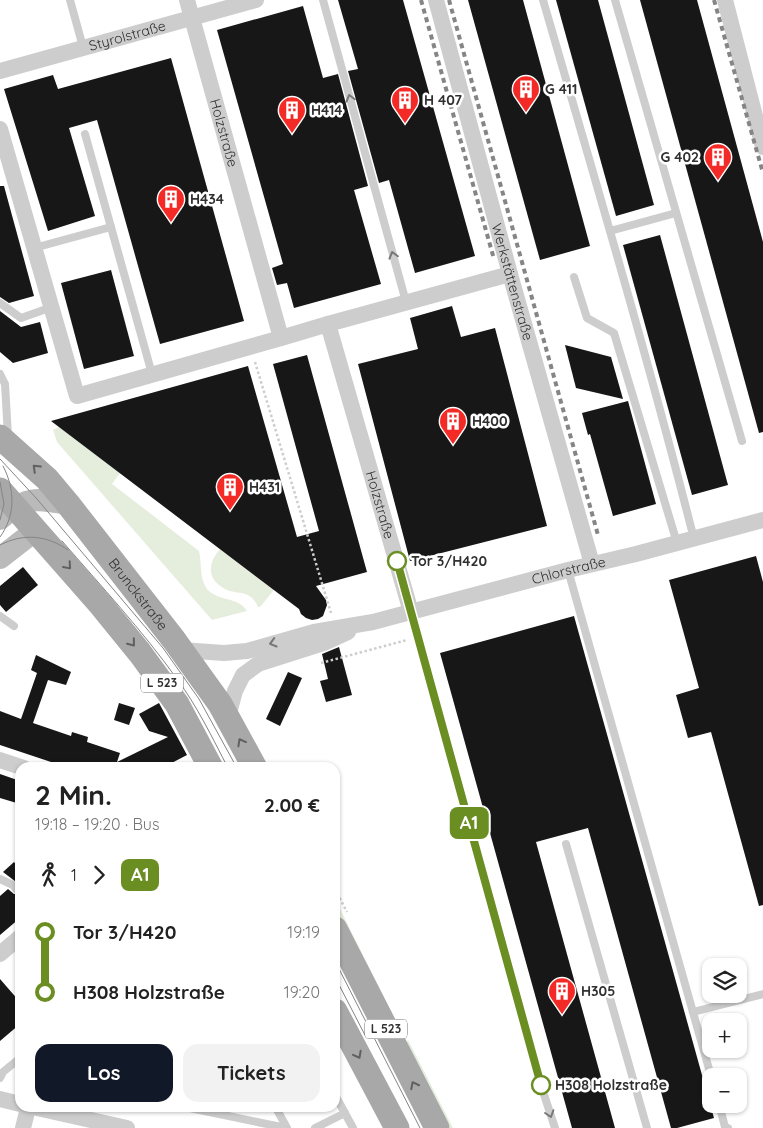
<!DOCTYPE html>
<html lang="de">
<head>
<meta charset="utf-8">
<style>
	:root { --surface:#fff; --page:#f2f2f2; --text:#222; --muted:#767676; --accent:#111827 }
	body { margin:0; font-family:Quicksand,sans-serif; background:var(--page); color:var(--text); height:100vh; display:flex; flex-direction:column; font-size:19px; white-space:nowrap }
	* { box-sizing:border-box; margin:0 }
	p { font-size:16px; color:var(--muted) }
	.icon { flex:none; width:28px; height:28px; fill:none; stroke:currentColor; stroke-width:2; stroke-linecap:round; stroke-linejoin:round }
	.map { position:relative; flex:1; overflow:hidden }
	.drawer { position:absolute; left:15px; top:762px; width:325px; height:350px; display:flex; flex-direction:column; background:var(--surface); border-radius:15px; box-shadow:0 1px 4px #0004 }
	.drawer>* { flex:none }
	.badge { padding:0 10px; border-radius:8px; font-size:18px; line-height:32px }
	.fabs { position:absolute; left:702px; top:958px; display:grid; gap:10px }
	.fabs a { display:grid; place-items:center; width:45px; height:45px; border-radius:10px; background:var(--surface); box-shadow:0 1px 4px #0004; font-size:25px }
	.map>.badge { position:absolute; translate:-50% -50%; box-shadow:0 0 0 2px #fff }
	.legs { display:flex; align-items:center; gap:8px; height:55px; padding:0 20px; font-size:16px }
	.legs p { margin-inline-start:auto }
	.overview { display:flex; align-items:center; justify-content:space-between; height:85px; padding:0 20px }
	h1 { font-size:28px; font-weight:700; line-height:38px }
	.primary-button { display:flex; gap:10px; margin-top:auto; padding:10px 20px }
	.primary-button a { flex:1; height:58px; border-radius:15px; background:var(--accent); color:#fff; font-size:20px; font-weight:700; line-height:58px; text-align:center }
	.primary-button a+a { background:var(--page); color:var(--text) }
	ul { padding:0 20px; list-style:none }
	li { display:flex; align-items:center; gap:18px; height:60px; font-size:19px }
	li i { display:grid; place-items:center; width:8px; height:100%; margin:0 6px; background:currentColor }
	li i::after { content:''; width:12px; height:12px; margin:-6px; border:4px solid; border-radius:50%; background:var(--surface) }
	li p { margin-inline-start:auto }
	li:first-child i { background:linear-gradient(#0000 50%,currentColor 0) }
	li:last-child i { background:linear-gradient(currentColor 50%,#0000 0) }
	.map>svg:first-child { display:block }
	.green { fill:#e5eedd }
	.building { fill:#171717 }
	.lines { fill:none; stroke-linecap:round; stroke-linejoin:round }
	.path { stroke:#cdcdcd; stroke-width:2.5; stroke-dasharray:2.5 2.5; stroke-linecap:butt }
	.lane { stroke:#cdcdcd; stroke-width:8 }
	.street { stroke:#cdcdcd; stroke-width:16 }
	.secondary { stroke:#bababa; stroke-width:22 }
	.primary { stroke:#a8a8a8; stroke-width:25 }
	.tram { stroke:#858585; stroke-width:1 }
	.rail { stroke:#858585; stroke-width:4; stroke-dasharray:5 4; stroke-linecap:butt }
	.oneway { stroke:#777 }
	.oneway2 { stroke:#606060 }
	.line-1-casing { stroke:#fff; stroke-width:11 }
	.line-1 { stroke:#6b8e23; stroke-width:8 }
	.stop-1-dot { fill:#fff; stroke:#6b8e23; stroke-width:2.5 }
	.labels { text-anchor:middle; stroke-width:5; stroke-linejoin:round; paint-order:stroke }
	.shield { fill:#fff; stroke:#6e6e6e; stroke-width:1 }
	.shield-label { font-size:12px; font-weight:bold; fill:#303030 }
	.street-label { font-size:14px; fill:#303030; stroke:#fff }
	.poi-label { font-size:14px; font-weight:bold; fill:#303030; stroke:#fff; text-anchor:start }
	.stop-label { font-size:14px; font-weight:bold; fill:#303030; stroke:#fff; text-anchor:start }
</style>
</head>
<body>
<div class="map">
<svg width="763" height="1128" viewBox="0 0 763 1128">
	<rect width="100%" height="100%" fill="#fff"/>
	<g class="green">
		<path d="M59 427 120 473 112 484 199 551C202 563 199 578 207 589 218 602 238 596 247 611L212 620 57 442 53 430Z"/>
		<path d="M220 549 274 590 260 607H258C256 602 253 598 248 595 241 592 232 593 225 589 206 579 208 563 220 549Z"/>
		<polygon points="335,899 392,1013 389,1016 335,908"/>
		<polygon points="408,1040 453,1128 450,1128 406,1043"/>
	</g>
	<g class="building">
		<polygon points="338,0 403,0 475,256 415,273 389,180 379,183 348,71 358,69"/>
		<polygon points="468,0 523,0 590,246 540,260"/>
		<polygon points="556,0 598,0 654,205 616,216"/>
		<polygon points="640,0 697,0 763,242 763,432 759,433"/>
		<polygon points="303,6 323,78 338,74 368,186 354,190 381,284 294,308 287,283 277,285 272,268 283,264 217,30"/>
		<polygon points="171,58 244,321 160,344 97,120 69,128 95,216 48,231 4,89 53,75 58,89"/>
		<polygon points="0,186 4,186 34,296 9,303 0,297"/>
		<polygon points="660,235 728,485 692,495 623,245"/>
		<polygon points="111,270 134,356 84,369 61,283"/>
		<polygon points="452,306 461,337 495,328 547,526 410,561 358,364 418,349 410,318"/>
		<polygon points="0,311 21,327 40,322 48,353 13,363 0,352"/>
		<polygon points="565,345 611,357 623,399 576,388"/>
		<polygon points="307,355 367,572 316,586 326,600 327,605 323,616 318,619 312,620 306,618 301,614 299,609 51,421 248,366 297,537 319,531 273,364"/>
		<polygon points="628,401 656,504 613,516 590,434 588,435 582,413"/>
		<polygon points="756,556 763,582 763,905 759,906 711,732 688,738 676,695 699,688 669,580"/>
		<polygon points="23,567 38,585 6,612 0,605 0,586"/>
		<polygon points="574,616 714,1118 677,1128 671,1128 588,828 536,842 615,1128 572,1128 440,653"/>
		<polygon points="339,647 352,695 326,702 320,681 328,679 322,654"/>
		<polygon points="36,655 71,672 66,685 48,680 33,723 71,736 72,732 88,737 87,742 120,753 117,762 168,737 149,731 139,714 159,703 187,755 162,768 69,768 0,745 0,711 21,719 37,673 31,670"/>
		<polygon points="288,672 302,678 280,726 266,719"/>
		<polygon points="119,703 135,708 129,725 114,720"/>
		<polygon points="0,774 20,781 20,804 0,798"/>
		<polygon points="14,862 20,869 20,885 3,872"/>
		<polygon points="8,889 14,894 20,893 20,918 0,935 0,896"/>
		<polygon points="0,979 20,1002 20,1024 0,1041"/>
	</g>
	<g class="lines">
		<g class="path">
			<polyline points="255,362 331,613"/>
			<polyline points="321,663 407,640"/>
			<polyline points="335,889 347,912"/>
		</g>
		<g class="lane">
			<polyline points="70,0 83,47"/>
			<polyline points="323,0 406,302"/>
			<path d="M543 0C595 179 648 358 694 539"/>
			<polyline points="615,0 742,441"/>
			<polyline points="85,134 152,374"/>
			<polyline points="610,231 676,213"/>
			<polyline points="34,248 111,227"/>
			<polyline points="574,277 587,318 614,333 677,543"/>
			<polyline points="0,303 21,318 52,307"/>
			<polyline points="0,374 5,384 8,436"/>
			<polyline points="568,570 711,1076"/>
			<polyline points="411,612 535,1067 555,1128"/>
			<polyline points="0,616 14,626"/>
			<polyline points="566,844 647,1128"/>
			<polyline points="0,879 13,885 16,889"/>
			<polyline points="693,1012 763,994"/>
			<polyline points="0,1078 3,1072 20,1058"/>
			<polyline points="335,1095 353,1128"/>
			<polyline points="719,1104 725,1127 728,1128"/>
			<polyline points="190,1108 286,1128"/>
			<polyline points="276,1108 287,1128"/>
			<polyline points="315,1128 345,1113"/>
		</g>
		<g class="street">
			<path id="s1" d="M187 0 281 338 328 324 411 612"/>
			<path id="s2" d="M436 0 510 274 592 564"/>
			<polyline points="725,0 763,147"/>
			<path id="s3" d="M0 71 256 0"/>
			<polyline points="0,129 77,396 281,338"/>
			<polyline points="328,324 510,274"/>
			<path id="s4" d="M181 650 224 653 247 651 314 632 373 622 568 570 636 554 763 520"/>
			<polyline points="228,717 235,691 243,675 258,664 324,643 348,632"/>
			<polyline points="0,760 24,768"/>
			<polyline points="0,954 20,937"/>
			<polyline points="0,1099 20,1104"/>
			<polyline points="37,1108 127,1128"/>
			<polyline points="23,1128 28,1108"/>
		</g>
		<g class="secondary">
			<path d="M0 519C26 496 36 498 68 504"/>
			<polyline points="0,558 36,530"/>
		</g>
		<g class="primary">
			<path id="s5" d="M0 437 47 479 68 504 174 640 220 704 255 768"/>
			<polyline points="0,490 101,605 140,653 177,704 211,768"/>
			<polyline points="335,929 437,1128"/>
			<polyline points="335,1011 397,1128"/>
		</g>
		<g class="tram">
			<polyline points="0,459 37,499 163,648 199,699 237,768"/>
			<polyline points="0,482 4,504 0,520"/>
			<path d="M0 537C16 515 15 489 3 466"/>
			<path d="M62 541C101 586 142 630 177 679 197 706 212 737 228 768"/>
			<path d="M0 545C23 533 47 535 68 550"/>
			<polyline points="335,961 420,1128"/>
			<polyline points="335,977 366,1037"/>
		</g>
		<g class="rail">
			<polyline points="421,0 494,259"/>
			<polyline points="449,0 598,535"/>
			<polyline points="714,0 763,173"/>
		</g>
	</g>
	<defs><path id="oneway-chevron" d="M-2-3.5L2.5 0L-2 3.5" fill="none" stroke-width="1.6" stroke-linecap="round" stroke-linejoin="round" transform="scale(1.25)"/></defs>
	<g class="oneway">
		<use href="#oneway-chevron" transform="translate(350 98) rotate(-106)"/>
		<use href="#oneway-chevron" transform="translate(393 255) rotate(-106)"/>
		<use href="#oneway-chevron" transform="translate(273 643) rotate(164)"/>
		<use href="#oneway-chevron" transform="translate(550 1114) rotate(72)"/>
	</g>
	<g class="oneway2">
		<use href="#oneway-chevron" transform="translate(36 468) rotate(-136)"/>
		<use href="#oneway-chevron" transform="translate(68 566) rotate(49)"/>
		<use href="#oneway-chevron" transform="translate(132 643) rotate(51)"/>
		<use href="#oneway-chevron" transform="translate(241 742) rotate(-119)"/>
		<use href="#oneway-chevron" transform="translate(358 1055) rotate(62)"/>
		<use href="#oneway-chevron" transform="translate(414 1085) rotate(-117)"/>
	</g>
	<g class="lines">
		<g class="line-1-casing">
			<polyline id="line-1" points="397,561 541,1085"/>
		</g>
		<use href="#line-1" class="line-1"/>
	</g>
	<defs>
		<g id="building-pin" transform="scale(1.4375)"><path d="M0 17L-7.5 6A9.5 9.5 0 1 1 7.5 6Z" fill="#f32a26" stroke="#fff"/><path d="M-4-6H4V6H1V3H-1V6H-4ZM-2.5-4.3h1.7v1.8h-1.7ZM.8-4.3h1.7v1.8H.8ZM-2.5-1h1.7V.8h-1.7ZM.8-1h1.7V.8H.8Z" fill="#fff"/></g>
	</defs>
	<g fill-rule="evenodd">
		<use href="#building-pin" x="526" y="89"/>
		<use href="#building-pin" x="405" y="100"/>
		<use href="#building-pin" x="292" y="110"/>
		<use href="#building-pin" x="718" y="157"/>
		<use href="#building-pin" x="171" y="199"/>
		<use href="#building-pin" x="453" y="421"/>
		<use href="#building-pin" x="230" y="487"/>
		<use href="#building-pin" x="562" y="991"/>
	</g>
	<g class="stop-1-dot">
		<circle cx="397" cy="561" r="9"/>
		<circle cx="541" cy="1085" r="9"/>
	</g>
	<g class="labels">
		<g class="shield">
			<rect x="141" y="673.5" width="42" height="19" rx="4"/>
			<rect x="365" y="1019.5" width="42" height="19" rx="4"/>
		</g>
		<g class="shield-label">
			<text x="162" y="687">L 523</text>
			<text x="386" y="1033">L 523</text>
		</g>
		<g class="street-label">
			<text dy="5" stroke="none"><textPath href="#s3" startOffset="132">Styrolstraße</textPath></text>
			<text dy="5" stroke="none"><textPath href="#s1" startOffset="138">Holzstraße</textPath></text>
			<text dy="5" stroke="none"><textPath href="#s2" startOffset="292">Werkstättenstraße</textPath></text>
			<text dy="5" stroke="none"><textPath href="#s1" startOffset="588">Holzstraße</textPath></text>
			<text dy="5" stroke="none"><textPath href="#s4" startOffset="398">Chlorstraße</textPath></text>
			<text dy="5" stroke="none"><textPath href="#s5" startOffset="210">Brunckstraße</textPath></text>
		</g>
		<g class="poi-label">
			<text x="545" y="94">G 411</text>
			<text x="424" y="105">H 407</text>
			<text x="311" y="115">H414</text>
			<text x="699" y="162" text-anchor="end">G 402</text>
			<text x="190" y="204">H434</text>
			<text x="472" y="426">H400</text>
			<text x="249" y="492">H431</text>
			<text x="581" y="996">H305</text>
		</g>
		<g class="stop-label">
			<text x="411" y="566">Tor 3/H420</text>
			<text x="555" y="1090">H308 Holzstraße</text>
		</g>
	</g>
</svg>
<div class="fabs">
<a><svg class="icon" aria-label="layers" viewBox="0 0 24 24"><path d="M12 4l9 5-9 5-9-5zM3 14l9 5 9-5"/></svg></a>
<a>+</a>
<a>−</a>
</div>
<b class="badge" style="left:469px;top:823px;background:#6b8e23;color:#fff">A1</b>
<section class="drawer">
<div class="overview"><div><h1>2 Min.</h1><p>19:18 – 19:20 · Bus</p></div><b>2.00 €</b></div>
<div class="legs"><svg class="icon" aria-label="walk" viewBox="0 0 24 24"><circle cx="13" cy="4" r="2"/><path d="M13 8l-2 6 4 7M11 14l-3 7M7 12l3-4h3l4 4"/></svg>1<svg class="icon" aria-label="forward" viewBox="0 0 24 24"><path d="M9 5l7 7-7 7"/></svg><b class="badge" style="background:#6b8e23;color:#fff">A1</b></div>
<ul>
<li><i style="color:#6b8e23"></i><b>Tor 3/H420</b><p>19:19</p></li>
<li><i style="color:#6b8e23"></i><b>H308 Holzstraße</b><p>19:20</p></li>
</ul>
<div class="primary-button"><a>Los</a><a>Tickets</a></div>
</section>
</div>
</body>
</html>
